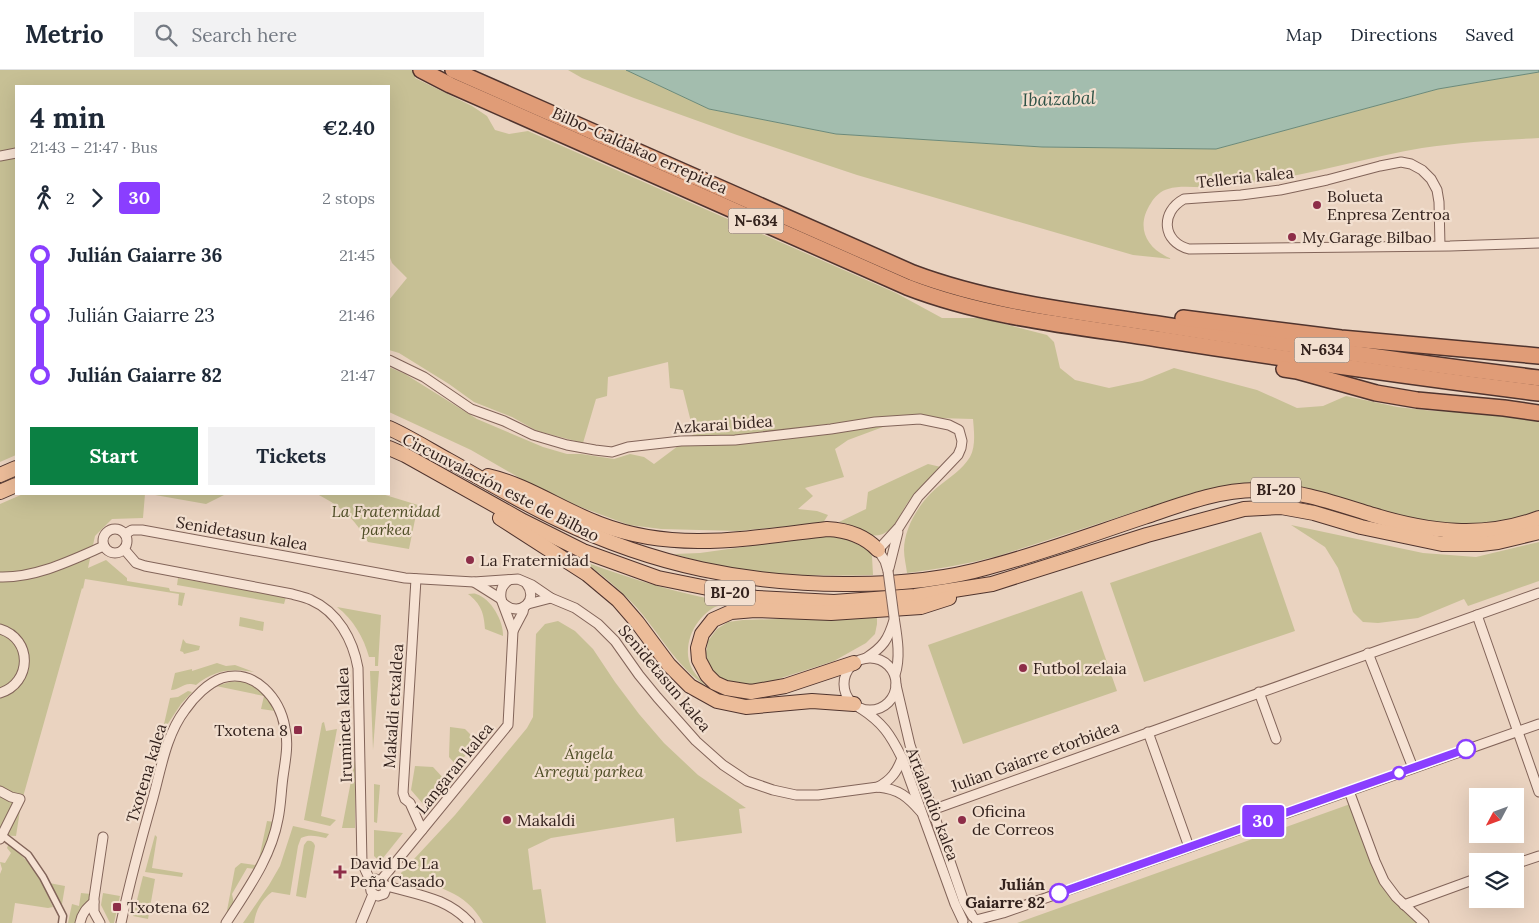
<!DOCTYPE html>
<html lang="en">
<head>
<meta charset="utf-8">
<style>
	:root { --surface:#fff; --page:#f2f2f3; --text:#1f2937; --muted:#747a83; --line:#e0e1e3; --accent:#0b8043 }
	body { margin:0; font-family:Lora,serif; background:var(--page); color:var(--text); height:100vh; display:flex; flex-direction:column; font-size:19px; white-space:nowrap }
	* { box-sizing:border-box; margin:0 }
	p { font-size:16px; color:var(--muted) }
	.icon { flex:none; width:28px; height:28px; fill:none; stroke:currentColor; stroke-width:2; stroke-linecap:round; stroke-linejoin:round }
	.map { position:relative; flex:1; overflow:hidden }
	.details { position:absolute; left:15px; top:15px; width:375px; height:410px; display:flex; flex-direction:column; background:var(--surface); border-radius:0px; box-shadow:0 5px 20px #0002 }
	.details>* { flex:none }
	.badge { padding:0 10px; border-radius:4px; font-size:18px; line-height:32px }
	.needle { width:32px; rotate:229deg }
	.buttons { position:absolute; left:1469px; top:718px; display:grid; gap:10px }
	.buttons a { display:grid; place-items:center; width:55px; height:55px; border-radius:0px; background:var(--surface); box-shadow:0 5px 20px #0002; font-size:25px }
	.map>.badge { position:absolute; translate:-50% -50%; box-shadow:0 0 0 2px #fff }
	.legs { display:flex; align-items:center; gap:8px; height:55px; padding:0 15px; font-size:16px }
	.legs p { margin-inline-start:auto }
	.summary { display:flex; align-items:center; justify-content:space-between; height:85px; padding:0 15px }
	h1 { font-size:28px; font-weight:700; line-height:38px }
	.button { display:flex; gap:10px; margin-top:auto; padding:10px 15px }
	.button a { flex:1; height:58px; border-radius:0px; background:var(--accent); color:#fff; font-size:20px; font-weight:700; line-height:58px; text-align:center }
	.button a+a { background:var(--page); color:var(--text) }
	ul { padding:0 15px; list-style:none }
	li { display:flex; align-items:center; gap:18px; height:60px; font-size:19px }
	li i { display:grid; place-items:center; width:8px; height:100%; margin:0 6px; background:currentColor }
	li i::after { content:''; width:12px; height:12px; margin:-6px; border:4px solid; border-radius:50%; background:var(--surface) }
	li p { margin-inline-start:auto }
	li:first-child i { background:linear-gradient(#0000 50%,currentColor 0) }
	li:last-child i { background:linear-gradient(currentColor 50%,#0000 0) }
	header { display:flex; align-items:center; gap:30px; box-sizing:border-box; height:70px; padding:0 25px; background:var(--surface); border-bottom:1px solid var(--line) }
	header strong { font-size:24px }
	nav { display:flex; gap:28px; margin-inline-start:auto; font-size:18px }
	.search { width:350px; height:45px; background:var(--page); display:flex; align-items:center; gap:12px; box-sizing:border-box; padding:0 18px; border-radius:0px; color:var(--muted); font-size:19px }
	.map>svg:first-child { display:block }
	.green { fill:#c7c095 }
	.water { fill:#a3bdae; stroke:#6b8a7a }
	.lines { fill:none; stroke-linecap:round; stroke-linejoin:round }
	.pedestrian-casing { stroke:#826459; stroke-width:9 }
	.minor-casing { stroke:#826459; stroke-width:11 }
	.primary-casing { stroke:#50342e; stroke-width:16 }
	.trunk-casing { stroke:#50342e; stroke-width:18 }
	.pedestrian { stroke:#f6e2d3; stroke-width:6 }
	.minor { stroke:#f6e2d3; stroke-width:9 }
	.primary { stroke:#ecbc99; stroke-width:14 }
	.trunk { stroke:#e09c77; stroke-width:15 }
	.minor-bridge-casing { stroke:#826459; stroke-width:11; stroke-linecap:butt }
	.minor-bridge { stroke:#f6e2d3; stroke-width:9 }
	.line-1-casing { stroke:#fff; stroke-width:11 }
	.line-1 { stroke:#8a3eff; stroke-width:8 }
	.poi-dot { fill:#8d2d48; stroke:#f2dfcf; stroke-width:2 }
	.stop-1-dot { fill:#fff; stroke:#8a3eff; stroke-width:2.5 }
	.labels { text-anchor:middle; stroke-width:4.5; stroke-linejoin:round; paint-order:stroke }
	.shield { fill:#f2dfcf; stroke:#6c5b52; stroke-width:1 }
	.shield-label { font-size:15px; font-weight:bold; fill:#33221d }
	.street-label { font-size:16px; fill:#33221d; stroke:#f2dfcf }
	.poi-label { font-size:16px; fill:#33221d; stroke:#f2dfcf; text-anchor:start }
	.park-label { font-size:16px; font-style:italic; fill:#4e4d25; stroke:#f2dfcf }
	.stop-label { font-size:16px; font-weight:bold; fill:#33221d; stroke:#f2dfcf; text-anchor:end }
	.water-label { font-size:18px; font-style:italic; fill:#2d5246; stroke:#f2dfcf }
</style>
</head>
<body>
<header>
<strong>Metrio</strong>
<div class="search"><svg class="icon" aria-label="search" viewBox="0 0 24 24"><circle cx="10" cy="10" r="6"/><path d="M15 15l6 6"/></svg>Search here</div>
<nav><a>Map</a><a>Directions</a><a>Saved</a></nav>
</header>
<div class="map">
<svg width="1539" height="853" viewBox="0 0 1539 853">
	<rect width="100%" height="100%" fill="#ead3c0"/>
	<g class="green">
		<path d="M0 0H419L415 8 472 36 487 46 495 60 509 64 528 61 896 223 942 248H981L1047 265 1054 272 1060 298 1075 310 1109 318 1142 311 1174 298 1257 320 1297 338 1323 336 1346 326 1397 337 1433 341 1482 342 1539 350V440C1508 454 1468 457 1434 454 1427 453 1419 450 1412 449 1399 445 1387 443 1375 439 1347 430 1319 419 1290 415 1257 409 1229 414 1196 422L998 486C968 494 938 499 907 503 906 495 904 487 904 480 904 457 921 430 939 416 950 407 962 400 970 387 976 376 974 361 973 349L900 347 883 357 848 370 835 379 844 407 805 418 813 426 798 439 817 441 828 445 823 453 737 461 661 459 629 455 575 435 530 414 471 380 389 342V297L405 304 477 349 543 377 567 384H581L614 389 630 384 644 387 654 394 694 364 683 320 670 318 668 292 608 307 607 326 596 329 583 373 537 361 512 347 474 332 449 314 399 283 389 280V230L407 208 392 193 389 185V16H16V385L0 392Z"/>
		<path d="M568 0H626L709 39 836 64 1042 77 1216 79 1438 19 1539 2V68C1500 70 1460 72 1422 78 1374 86 1328 100 1281 108 1258 112 1233 116 1210 117 1196 118 1181 115 1168 119 1162 120 1154 127 1151 133 1135 157 1146 179 1172 189L1133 185 857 105 737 65 634 28 582 8Z"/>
		<path d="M928 394 941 397C931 407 921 417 911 428 900 441 894 469 871 465 860 463 850 454 839 452L866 439 868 422Z"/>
		<polygon points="23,424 145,424 143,448 112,449 95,466 88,498 106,490 127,508 127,511 169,518 170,521 185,523 182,536 178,535 179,524 85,509 83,519 82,518 21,734 16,766 0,765 0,434"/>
		<polygon points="159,424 226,424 206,434 155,425"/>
		<path d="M317 424H382L418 435 409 479 368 472C354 448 342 437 317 424Z"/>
		<polygon points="1291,455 1423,483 1476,487 1539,472 1539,511 1468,536 1464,529 1418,548 1378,553 1363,552 1353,542 1338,498 1325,477"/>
		<polygon points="1261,462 1295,561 1144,612 1110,513"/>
		<path d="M836 464 867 479 872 486 873 505C833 506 793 506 753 502 726 499 699 491 674 484L700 483Z"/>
		<path d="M583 491C633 510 680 524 732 533 726 535 718 535 713 538 695 549 683 573 690 594 693 603 700 609 706 616 679 598 663 570 643 545 626 524 605 507 583 491Z"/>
		<polygon points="178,508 286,527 284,534 177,515"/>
		<polygon points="1082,521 1117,621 963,674 928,575"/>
		<path d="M468 524C471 524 474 523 476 524 491 528 504 552 503 566L485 559C484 543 481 534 468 524Z"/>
		<path d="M337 537 381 545 378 596H375V587H369C364 568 353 549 337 537Z"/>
		<polygon points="877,546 877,554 875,564 866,573 834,591 775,610 748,616 730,613 716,605 708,593 706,583 708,571 717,559 728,552 743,550"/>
		<polygon points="240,547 264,552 263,561 239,556"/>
		<path d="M558 551 575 561 593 579 615 612 639 644 664 673 698 705 746 738 739 739 742 763 676 772 674 748 551 768 528 779 533 820 541 819 546 853H483C466 821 435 815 402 808L401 803 455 745 527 658 533 647 536 564 545 554Z"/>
		<polygon points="183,569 186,573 200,576 199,580 184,584 183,582 180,581"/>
		<path d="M217 593 226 596 235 595 254 602C231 598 214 600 196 615 183 611 181 620 171 620L175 603 192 599V601Z"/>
		<polygon points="370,601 379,601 373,680"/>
		<path d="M241 611C258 617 268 625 275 641L261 639 264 626 216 616 230 612Z"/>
		<polygon points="188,621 192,622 181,634 167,655 164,654 170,628 178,627"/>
		<polygon points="324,652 326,661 337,659 321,746 336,750 330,756 304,750 322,653"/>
		<polygon points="450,657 465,659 477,671 457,696 449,687"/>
		<polygon points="355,690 355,758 341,758 342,758"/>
		<polygon points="415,696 433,697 445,710 424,735 411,720"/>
		<polygon points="374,714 380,715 377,753 374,752"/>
		<polygon points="1353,733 1375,791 1419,853 1017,853"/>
		<polygon points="267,751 275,752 264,787 256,799 247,798 232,824 234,834 226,846 235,798 241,793 255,795 259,789"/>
		<path d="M293 756 329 764 326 768C317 766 309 764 301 768L298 776 290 825 272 822C261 830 256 840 254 853H243L269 815 280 796Z"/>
		<polygon points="374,760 403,763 383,788 378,790 374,786"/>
		<polygon points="155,765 157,767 152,798 183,803 182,807 145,802"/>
		<path d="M307 771C311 770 314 772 315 776L306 828 296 826 304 775Z"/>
		<polygon points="9,773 29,793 38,804 53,837 48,838 15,833 12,853 0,853 0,804 2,799 0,792 5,793 11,783 7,778"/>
		<polygon points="143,806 155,809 148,849 133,846"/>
		<polygon points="49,813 65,816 62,834 60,834"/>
		<polygon points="81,823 91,824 88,831 81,839 76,853 68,853 72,834 79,836"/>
		<polygon points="103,823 120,826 114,853 110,853 101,835"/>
	</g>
	<polygon class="water" points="626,0 1539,0 1539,2 1438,19 1216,79 1042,77 836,64 709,39"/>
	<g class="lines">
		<g class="pedestrian-casing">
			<polyline id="pedestrian" points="2,765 28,785 43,807 63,846 62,853"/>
		</g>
		<g class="minor-casing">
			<g id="minor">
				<polyline points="0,86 16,83"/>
				<path d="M1440 176 1439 132 1437 120 1431 109 1422 100 1411 94 1401 92 1380 96 1327 110 1280 120 1241 125 1184 129C1160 142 1162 172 1189 179L1450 176 1539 173"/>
				<polyline points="389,290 424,307 471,339 504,351 533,365 567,375 595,380 612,382 628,377 681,371 735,370 831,359 875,352 920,349 949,355 959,360 962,371 961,378 958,385 918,427 899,457 878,480 885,491 888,501"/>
				<circle cx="115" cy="471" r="12"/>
				<path d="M125 464 132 460H142L405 508 474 512 518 509 532 515 551 528 575 538 598 554 615 571 639 605 657 627 696 671 723 695 747 711 773 720 796 725H818L878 717C899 719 908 727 921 742"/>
				<path d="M124 479 136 493 145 496 292 524C298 526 305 527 311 530 338 542 353 570 358 598L362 793 371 812"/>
				<polyline points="889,498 898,462"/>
				<path d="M0 507C36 508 72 490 104 476"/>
				<polyline points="416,509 403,723 405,729 410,733 422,760"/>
				<polyline points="474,512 501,529"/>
				<path d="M504 534C520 548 540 530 526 513"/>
				<polyline points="528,534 551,528"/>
				<polyline points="1477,545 1539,722"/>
				<path d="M894 547C897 566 901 587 895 605"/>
				<path d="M0 559C33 569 32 613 0 623"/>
				<polyline points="513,561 523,542 524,537"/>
				<polyline points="1368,583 1413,698"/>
				<path d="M866 588C883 577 888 570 894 550"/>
				<circle cx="870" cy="614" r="26"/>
				<polyline points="896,615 910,675 964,832 973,847"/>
				<polyline points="1259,622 1276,669"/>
				<path d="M860 638C883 653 890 664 902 688L955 834 963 851"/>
				<polyline points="1148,662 1189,777"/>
				<path d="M878 717C891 710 897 702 902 688"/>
				<polyline points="0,721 11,727 20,729 0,769"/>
				<polyline points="1349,721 1375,791 1384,811 1396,827 1424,853"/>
				<polyline points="932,740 1539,523"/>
				<polyline points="1515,794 1539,786"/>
				<path d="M382 809 508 655 513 561 501 529C500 520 502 515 509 510"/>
				<path d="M387 816C418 825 448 828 470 853"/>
				<polyline points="373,824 371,821 370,815 376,809"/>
				<polyline points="373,824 378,826 384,824 387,816"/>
				<polyline points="1404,835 1478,808"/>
				<polyline points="976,850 1003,843 1539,654"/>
				<path d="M80 853C82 843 86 839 94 832"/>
				<polyline points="100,853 94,842 94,828 103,767"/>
				<path d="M121 853C130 811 141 770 153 728 161 699 166 665 185 640 194 627 208 613 222 608 255 598 280 629 285 658 289 674 285 692 283 707 281 721 281 735 278 749 271 788 247 820 226 853"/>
				<polyline points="361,853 373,824"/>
			</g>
		</g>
		<g class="primary-casing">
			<g id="primary">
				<path d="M389 358C409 367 428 379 448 390 484 410 521 432 559 450 653 495 748 515 852 514 898 514 944 510 989 497 1042 483 1093 464 1144 447 1180 435 1218 420 1256 420 1296 419 1335 433 1373 445 1429 462 1483 469 1539 448"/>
				<polyline points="389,378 405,385 523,451 583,481 658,508 757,528 834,532 915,526 992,514 1147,465 1244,439 1281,437 1314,443 1361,457 1442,474 1481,474 1498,472 1539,462"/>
				<polyline points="0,405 16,398"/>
				<path d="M488 406C527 415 562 440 600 454 675 483 749 468 827 459 847 460 864 465 878 480"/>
				<polyline points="0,422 16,415"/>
				<polyline points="500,448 587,504 618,530 637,552 669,595 690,616 717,631 746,637 812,631 854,634"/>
				<polyline points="854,593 785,616 751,622 726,618 715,613 707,605 699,590 698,578 702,564 713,550 731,542 755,540 831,543 921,537 949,528"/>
			</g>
		</g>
		<g class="trunk-casing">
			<g id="trunk">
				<path d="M421 0 450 15 907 217C987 248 1074 256 1158 269 1285 289 1411 307 1539 323"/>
				<path d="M453 0 913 203C993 233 1080 242 1164 255 1289 275 1414 293 1539 308"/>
				<polyline points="1183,248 1341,268 1539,286"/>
				<polyline points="1284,299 1297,301 1376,323 1417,330 1504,338 1539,343"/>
			</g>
		</g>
		<use href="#pedestrian" class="pedestrian"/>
		<use href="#minor" class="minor"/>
		<use href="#primary" class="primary"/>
		<use href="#trunk" class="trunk"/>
		<g class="minor-bridge-casing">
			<polyline id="minor-bridge" points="888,501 894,547"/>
		</g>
		<use href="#minor-bridge" class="minor-bridge"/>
	</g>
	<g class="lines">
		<g class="line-1-casing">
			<polyline id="line-1" points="1059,823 1466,679"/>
		</g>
		<use href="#line-1" class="line-1"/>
	</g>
	<g class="poi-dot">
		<circle cx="1317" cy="135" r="5"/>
		<circle cx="1292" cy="167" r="5"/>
		<circle cx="470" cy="490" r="5"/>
		<circle cx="1023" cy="598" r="5"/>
		<rect x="293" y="655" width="10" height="10" rx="2.5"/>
		<circle cx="507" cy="750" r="5"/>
		<circle cx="962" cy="750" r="5"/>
		<path d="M337.5 794.5h5v5h5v5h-5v5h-5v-5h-5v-5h5z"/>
		<rect x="112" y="832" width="10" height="10" rx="2.5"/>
	</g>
	<g class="stop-1-dot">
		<circle cx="1466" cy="679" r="9"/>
		<circle cx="1399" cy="703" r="6"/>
		<circle cx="1059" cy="823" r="9"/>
	</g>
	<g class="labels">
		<g class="shield">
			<rect x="728.5" y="138.5" width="55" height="25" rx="4"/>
			<rect x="1294.5" y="267.5" width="55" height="25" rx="4"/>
			<rect x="1251" y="407.5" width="50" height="25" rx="4"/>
			<rect x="705" y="510.5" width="50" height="25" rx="4"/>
		</g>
		<g class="shield-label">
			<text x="756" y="156">N-634</text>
			<text x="1322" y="285">N-634</text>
			<text x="1276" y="425">BI-20</text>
			<text x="730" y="528">BI-20</text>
		</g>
		<g class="street-label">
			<text transform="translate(640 80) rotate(24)" y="6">Bilbo-Galdakao errepidea</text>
			<text transform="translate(1245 107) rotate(-6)" y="6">Telleria kalea</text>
			<text transform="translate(723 354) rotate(-4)" y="6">Azkarai bidea</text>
			<text transform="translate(501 417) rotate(27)" y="6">Circunvalación este de Bilbao</text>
			<text transform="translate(242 463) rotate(10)" y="6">Senidetasun kalea</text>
			<text transform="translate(665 608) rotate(50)" y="6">Senidetasun kalea</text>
			<text transform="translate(393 636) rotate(-86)" y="6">Makaldi etxaldea</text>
			<text transform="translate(344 655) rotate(-92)" y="6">Irumineta kalea</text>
			<text transform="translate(1035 686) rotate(-20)" y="6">Julian Gaiarre etorbidea</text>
			<text transform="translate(454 698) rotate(-51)" y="6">Langaran kalea</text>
			<text transform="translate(146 703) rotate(-73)" y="6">Txotena kalea</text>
			<text transform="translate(933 734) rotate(69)" y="6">Artalandio kalea</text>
		</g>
		<g class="poi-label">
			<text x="1327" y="132">Bolueta<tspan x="1327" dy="18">Enpresa Zentroa</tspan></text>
			<text x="1302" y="173">My Garage Bilbao</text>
			<text x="480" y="496">La Fraternidad</text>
			<text x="1033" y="604">Futbol zelaia</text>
			<text x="288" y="666" text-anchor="end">Txotena 8</text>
			<text x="972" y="747">Oficina<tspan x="972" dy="18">de Correos</tspan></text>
			<text x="517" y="756">Makaldi</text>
			<text x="350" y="799">David De La<tspan x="350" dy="18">Peña Casado</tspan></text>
			<text x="127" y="843">Txotena 62</text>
		</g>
		<g class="park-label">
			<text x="386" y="447">La Fraternidad<tspan x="386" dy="18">parkea</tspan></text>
			<text x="589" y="689">Ángela<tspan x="589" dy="18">Arregui parkea</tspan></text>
		</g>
		<g class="stop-label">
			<text x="1045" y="820">Julián<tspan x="1045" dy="18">Gaiarre 82</tspan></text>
		</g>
		<g class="water-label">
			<text transform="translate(1059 29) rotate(-2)" y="6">Ibaizabal</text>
		</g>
	</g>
</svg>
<div class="buttons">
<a><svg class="needle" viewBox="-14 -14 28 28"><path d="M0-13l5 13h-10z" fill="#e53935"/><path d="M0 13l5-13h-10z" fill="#747a83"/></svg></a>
<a><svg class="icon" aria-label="layers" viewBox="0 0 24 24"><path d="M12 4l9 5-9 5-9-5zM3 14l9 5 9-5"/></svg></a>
</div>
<b class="badge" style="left:1263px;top:751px;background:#8a3eff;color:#fff">30</b>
<section class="details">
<div class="summary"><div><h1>4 min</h1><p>21:43 – 21:47 · Bus</p></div><b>€2.40</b></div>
<div class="legs"><svg class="icon" aria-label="walk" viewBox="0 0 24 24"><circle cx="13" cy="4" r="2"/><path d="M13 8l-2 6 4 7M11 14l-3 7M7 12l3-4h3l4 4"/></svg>2<svg class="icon" aria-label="forward" viewBox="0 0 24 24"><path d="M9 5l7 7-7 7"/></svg><b class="badge" style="background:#8a3eff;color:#fff">30</b><p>2 stops</p></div>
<ul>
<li><i style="color:#8a3eff"></i><b>Julián Gaiarre 36</b><p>21:45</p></li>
<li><i style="color:#8a3eff"></i><span>Julián Gaiarre 23</span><p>21:46</p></li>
<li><i style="color:#8a3eff"></i><b>Julián Gaiarre 82</b><p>21:47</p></li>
</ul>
<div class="button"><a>Start</a><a>Tickets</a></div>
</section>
</div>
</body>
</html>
